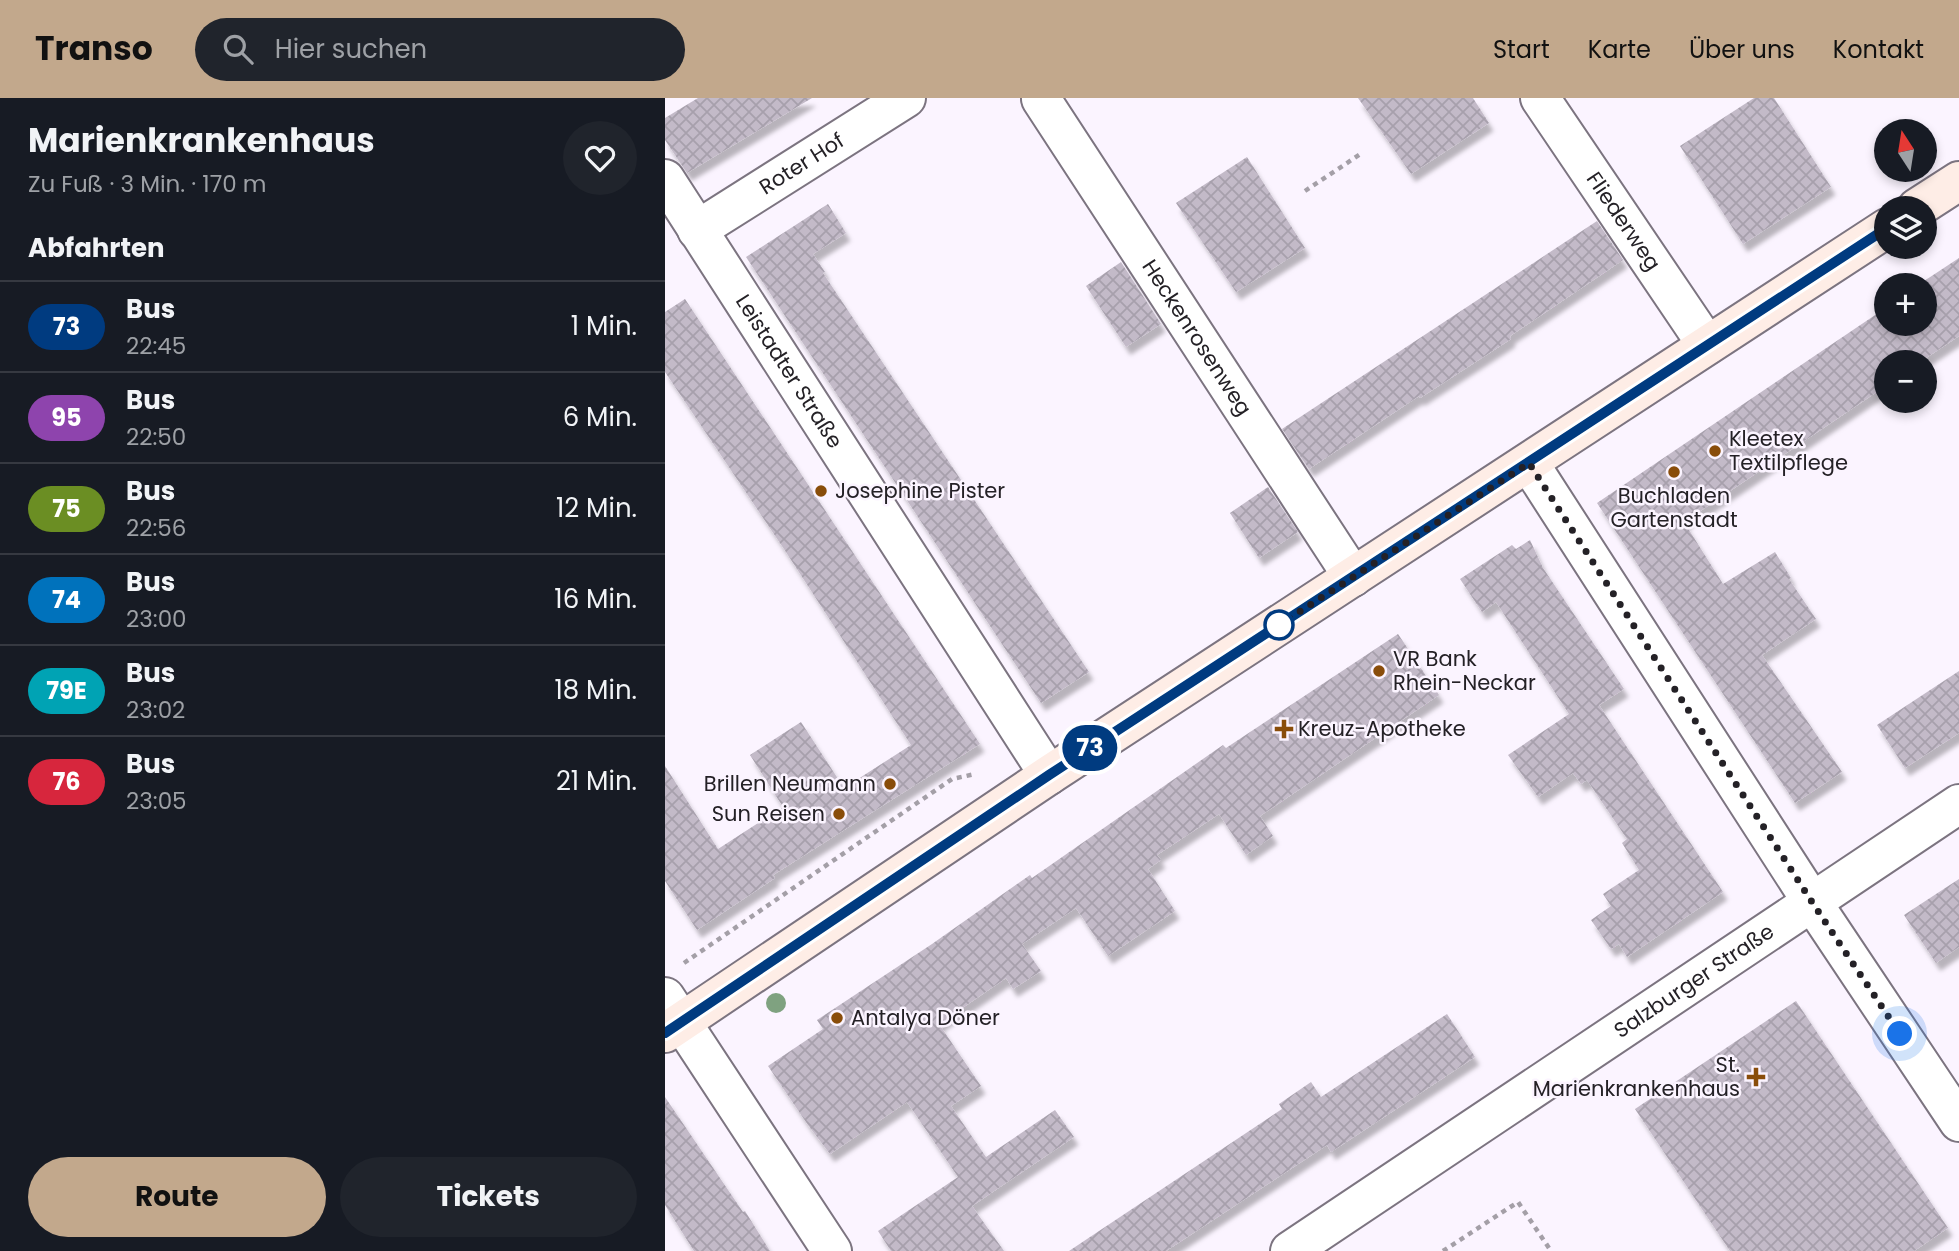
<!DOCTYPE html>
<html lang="de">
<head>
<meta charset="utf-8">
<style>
	:root { --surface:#171b24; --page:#20242c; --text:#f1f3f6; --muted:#9ea1a6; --line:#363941; --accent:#c2a88c }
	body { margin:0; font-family:Poppins,sans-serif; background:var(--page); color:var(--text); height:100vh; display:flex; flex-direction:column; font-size:26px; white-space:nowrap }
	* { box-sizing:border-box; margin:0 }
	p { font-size:23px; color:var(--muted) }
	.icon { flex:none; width:38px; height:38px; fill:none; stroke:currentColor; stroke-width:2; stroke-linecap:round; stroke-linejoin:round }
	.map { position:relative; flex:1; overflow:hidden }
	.side { display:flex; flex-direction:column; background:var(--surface); width:665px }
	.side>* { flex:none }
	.badge { padding:0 14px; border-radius:23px; font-size:24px; line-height:46px }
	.needle { width:46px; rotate:348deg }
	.controls { position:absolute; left:1209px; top:21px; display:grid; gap:14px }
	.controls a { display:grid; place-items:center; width:63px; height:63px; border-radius:50%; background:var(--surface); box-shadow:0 4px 10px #0003; font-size:35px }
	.you { position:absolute; width:35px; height:35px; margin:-18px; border:5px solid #fff; border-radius:50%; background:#1a73e8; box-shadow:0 0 0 10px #1a73e833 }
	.map>.badge { position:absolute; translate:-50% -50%; box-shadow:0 0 0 4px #fff }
	h2 { padding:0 28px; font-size:26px; line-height:63px }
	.round { display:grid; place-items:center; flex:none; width:74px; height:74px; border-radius:37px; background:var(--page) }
	.overview { display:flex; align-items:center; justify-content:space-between; height:119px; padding:0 28px }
	h1 { font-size:33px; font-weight:700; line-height:52px }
	.button { display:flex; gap:14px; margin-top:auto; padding:14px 28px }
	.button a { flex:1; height:80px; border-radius:42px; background:var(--accent); color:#111; font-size:28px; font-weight:700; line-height:80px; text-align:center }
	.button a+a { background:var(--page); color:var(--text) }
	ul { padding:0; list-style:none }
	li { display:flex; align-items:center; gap:21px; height:91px; padding:0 28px; border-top:2px solid var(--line) }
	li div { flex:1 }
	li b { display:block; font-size:26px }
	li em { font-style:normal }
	li .badge { min-width:77px; font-weight:700; text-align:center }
	header { display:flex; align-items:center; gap:42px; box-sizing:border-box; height:98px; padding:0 35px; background:var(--accent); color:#111 }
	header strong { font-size:33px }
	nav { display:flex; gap:38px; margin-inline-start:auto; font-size:24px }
	.search { width:490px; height:63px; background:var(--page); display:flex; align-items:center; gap:18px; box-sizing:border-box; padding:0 24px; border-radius:38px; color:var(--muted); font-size:26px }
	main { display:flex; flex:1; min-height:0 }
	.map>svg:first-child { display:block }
	.building { fill:url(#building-cross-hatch); filter:url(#shadow) }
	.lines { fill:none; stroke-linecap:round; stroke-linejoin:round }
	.minor-casing { stroke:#7c7480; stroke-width:42 }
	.secondary-casing { stroke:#7c7480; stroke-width:42 }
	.path { stroke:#a49fa7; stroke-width:4.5; stroke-dasharray:5 5; stroke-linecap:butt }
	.minor { stroke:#fff; stroke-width:38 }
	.secondary { stroke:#feede6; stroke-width:38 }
	.tree { fill:#7fa280 }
	.line-casing { stroke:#fff; stroke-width:16 }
	.line { stroke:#003b80; stroke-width:10 }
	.walk { stroke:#242126; stroke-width:7; stroke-dasharray:0 12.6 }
	.poi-dot { fill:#894d0a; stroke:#fbf4ff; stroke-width:2.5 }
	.stop-dot { fill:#fff; stroke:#003b80; stroke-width:3.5 }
	.labels { text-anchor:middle; stroke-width:5; stroke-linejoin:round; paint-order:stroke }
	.street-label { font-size:21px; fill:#242126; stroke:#fbf4ff }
	.poi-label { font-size:21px; fill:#242126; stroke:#fbf4ff; text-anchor:start }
</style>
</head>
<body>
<header>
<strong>Transo</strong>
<div class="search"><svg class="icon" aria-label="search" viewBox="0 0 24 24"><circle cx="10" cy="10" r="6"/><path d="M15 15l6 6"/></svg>Hier suchen</div>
<nav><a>Start</a><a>Karte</a><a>Über uns</a><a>Kontakt</a></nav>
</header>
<main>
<section class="side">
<div class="overview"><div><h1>Marienkrankenhaus</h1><p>Zu Fuß · 3 Min. · 170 m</p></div><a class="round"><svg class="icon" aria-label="heart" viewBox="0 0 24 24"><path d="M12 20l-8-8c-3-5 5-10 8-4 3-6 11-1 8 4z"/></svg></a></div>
<h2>Abfahrten</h2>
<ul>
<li><span class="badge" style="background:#003b80;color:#fff">73</span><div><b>Bus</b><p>22:45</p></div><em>1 Min.</em></li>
<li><span class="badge" style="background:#8e44ad;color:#fff">95</span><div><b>Bus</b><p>22:50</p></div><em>6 Min.</em></li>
<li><span class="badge" style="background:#6b8e23;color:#fff">75</span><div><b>Bus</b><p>22:56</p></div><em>12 Min.</em></li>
<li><span class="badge" style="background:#0072bc;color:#fff">74</span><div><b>Bus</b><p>23:00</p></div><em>16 Min.</em></li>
<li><span class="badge" style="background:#00a3b4;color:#fff">79E</span><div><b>Bus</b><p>23:02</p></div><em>18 Min.</em></li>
<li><span class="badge" style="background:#d7263d;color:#fff">76</span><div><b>Bus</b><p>23:05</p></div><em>21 Min.</em></li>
</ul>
<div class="button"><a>Route</a><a>Tickets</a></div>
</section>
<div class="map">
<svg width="1294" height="1153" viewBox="0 0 1294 1153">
	<defs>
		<pattern id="building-cross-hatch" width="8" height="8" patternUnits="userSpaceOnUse" patternTransform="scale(1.75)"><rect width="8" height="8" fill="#c3bac8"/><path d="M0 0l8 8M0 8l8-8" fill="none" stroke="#a7a0ac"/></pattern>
		<filter id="shadow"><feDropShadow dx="4.5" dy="8" stdDeviation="2" flood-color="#0004"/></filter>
	</defs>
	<rect width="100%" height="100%" fill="#fbf4ff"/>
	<g class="building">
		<polygon points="33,0 147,0 22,75 0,42 0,20"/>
		<polygon points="693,0 808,0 824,25 746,76"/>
		<polygon points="1089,0 1109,0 1166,89 1078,146 1015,48"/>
		<polygon points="582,59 640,150 571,194 511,105"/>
		<polygon points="163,106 181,135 148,156 160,174 158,175 424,574 376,605 81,159"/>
		<polygon points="932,123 958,162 845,238 846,241 755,300 754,298 644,371 617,331"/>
		<polygon points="1294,160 1294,238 1255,264 1222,264 1222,287 1019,424 1058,486 1110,454 1126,480 1124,481 1151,521 1097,557 1177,674 1130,705 932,405 1222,209 1222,226 1260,226 1260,187 1253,187"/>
		<polygon points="456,164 496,226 461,249 421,188"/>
		<polygon points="20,201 315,646 108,777 110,780 32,832 0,783 0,668 53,751 118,709 85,657 136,624 179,690 246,647 119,451 0,274 0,214"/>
		<polygon points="603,389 633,434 594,460 565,415"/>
		<polygon points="865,442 878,470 959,591 934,607 1058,794 962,859 954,846 946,851 926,822 946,808 938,796 974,772 957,745 962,741 922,682 916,686 908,675 873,699 843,657 904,616 831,504 817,514 795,481 847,447 851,451"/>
		<polygon points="733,536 774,597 595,718 608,738 581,757 554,716 492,757 496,762 483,771 510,813 443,858 411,810 357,846 376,873 348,891 341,880 274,926 316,988 286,1008 321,1059 390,1012 409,1039 307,1108 339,1153 226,1153 213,1133 293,1079 242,1004 165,1056 143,1027 103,968 158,931 152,922 267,846 365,777 367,780 558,647 561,650"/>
		<polygon points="1294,573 1294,635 1240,670 1212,627"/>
		<polygon points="1294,781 1294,849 1271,865 1239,817"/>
		<polygon points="1131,903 1283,1130 1249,1153 1065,1153 970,1011"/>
		<polygon points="782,916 810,959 666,1054 662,1047 501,1153 404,1153 617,1011 614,1006 646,984 656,999"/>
		<polygon points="0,999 78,1114 80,1113 105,1153 29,1153 0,1107"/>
	</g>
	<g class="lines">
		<g class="minor-casing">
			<g id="minor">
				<path id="s1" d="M875 0 1042 247"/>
				<path id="s2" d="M376 1 688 479"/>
				<path id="s3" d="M0 81 384 677"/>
				<path id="s4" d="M32 132 241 0"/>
				<polyline points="864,365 1147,804 1294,1024"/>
				<polyline points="0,899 167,1153"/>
				<path id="s5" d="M625 1153 1294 706"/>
			</g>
		</g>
		<g class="secondary-casing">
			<g id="secondary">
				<polyline points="1252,110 1294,83"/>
				<polyline points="0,935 384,677 1222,130"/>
			</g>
		</g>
		<g class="path">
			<polyline points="640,93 697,55"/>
			<polyline points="19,865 287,681 310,676"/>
			<polyline points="778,1153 853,1104 886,1153"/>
		</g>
		<use href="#minor" class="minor"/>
		<use href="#secondary" class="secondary"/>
	</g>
	<circle class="tree" cx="111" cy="905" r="10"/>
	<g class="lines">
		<g class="line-casing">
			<polyline id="line" points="0,935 384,677 1222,130"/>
		</g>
		<use href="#line" class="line"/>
		<polyline class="walk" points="614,527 864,365 1147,804 1235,936"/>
	</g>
	<g class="poi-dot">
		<circle cx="1050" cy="353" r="7"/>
		<circle cx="1009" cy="374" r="7"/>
		<circle cx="156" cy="393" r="7"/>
		<circle cx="714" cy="573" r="7"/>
		<path d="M615.5 620.5h7v7h7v7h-7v7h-7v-7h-7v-7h7z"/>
		<circle cx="225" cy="686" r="7"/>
		<circle cx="174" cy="716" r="7"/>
		<circle cx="172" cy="920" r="7"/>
		<path d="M1087.5 968.5h7v7h7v7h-7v7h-7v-7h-7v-7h7z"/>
	</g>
	<circle class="stop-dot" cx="614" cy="527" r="14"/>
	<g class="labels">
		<g class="street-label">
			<text dy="7" stroke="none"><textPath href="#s4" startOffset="124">Roter Hof</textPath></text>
			<text dy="7" stroke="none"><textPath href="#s1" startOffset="149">Fliederweg</textPath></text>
			<text dy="7" stroke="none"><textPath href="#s2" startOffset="285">Heckenrosenweg</textPath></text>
			<text dy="7" stroke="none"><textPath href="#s3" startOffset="229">Leistadter Straße</textPath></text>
			<text dy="7" stroke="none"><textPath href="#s5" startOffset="486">Salzburger Straße</textPath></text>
		</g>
		<g class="poi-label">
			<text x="1064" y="348">Kleetex<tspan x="1064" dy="24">Textilpflege</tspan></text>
			<text x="170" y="400">Josephine Pister</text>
			<text x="1009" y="405" text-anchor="middle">Buchladen<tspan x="1009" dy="24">Gartenstadt</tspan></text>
			<text x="728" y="568">VR Bank<tspan x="728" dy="24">Rhein-Neckar</tspan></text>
			<text x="633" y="638">Kreuz-Apotheke</text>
			<text x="211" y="693" text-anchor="end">Brillen Neumann</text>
			<text x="160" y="723" text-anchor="end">Sun Reisen</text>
			<text x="186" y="927">Antalya Döner</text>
			<text x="1075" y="974" text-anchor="end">St.<tspan x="1075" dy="24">Marienkrankenhaus</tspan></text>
		</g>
	</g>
</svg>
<div class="controls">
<a><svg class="needle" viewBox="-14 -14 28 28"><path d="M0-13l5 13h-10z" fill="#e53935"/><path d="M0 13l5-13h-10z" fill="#9ea1a6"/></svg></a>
<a><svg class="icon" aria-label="layers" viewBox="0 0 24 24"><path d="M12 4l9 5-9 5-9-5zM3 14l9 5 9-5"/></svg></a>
<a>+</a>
<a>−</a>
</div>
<div class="you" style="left:1235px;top:936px"></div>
<b class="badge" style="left:425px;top:650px;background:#003b80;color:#fff">73</b>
</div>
</main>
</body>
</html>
